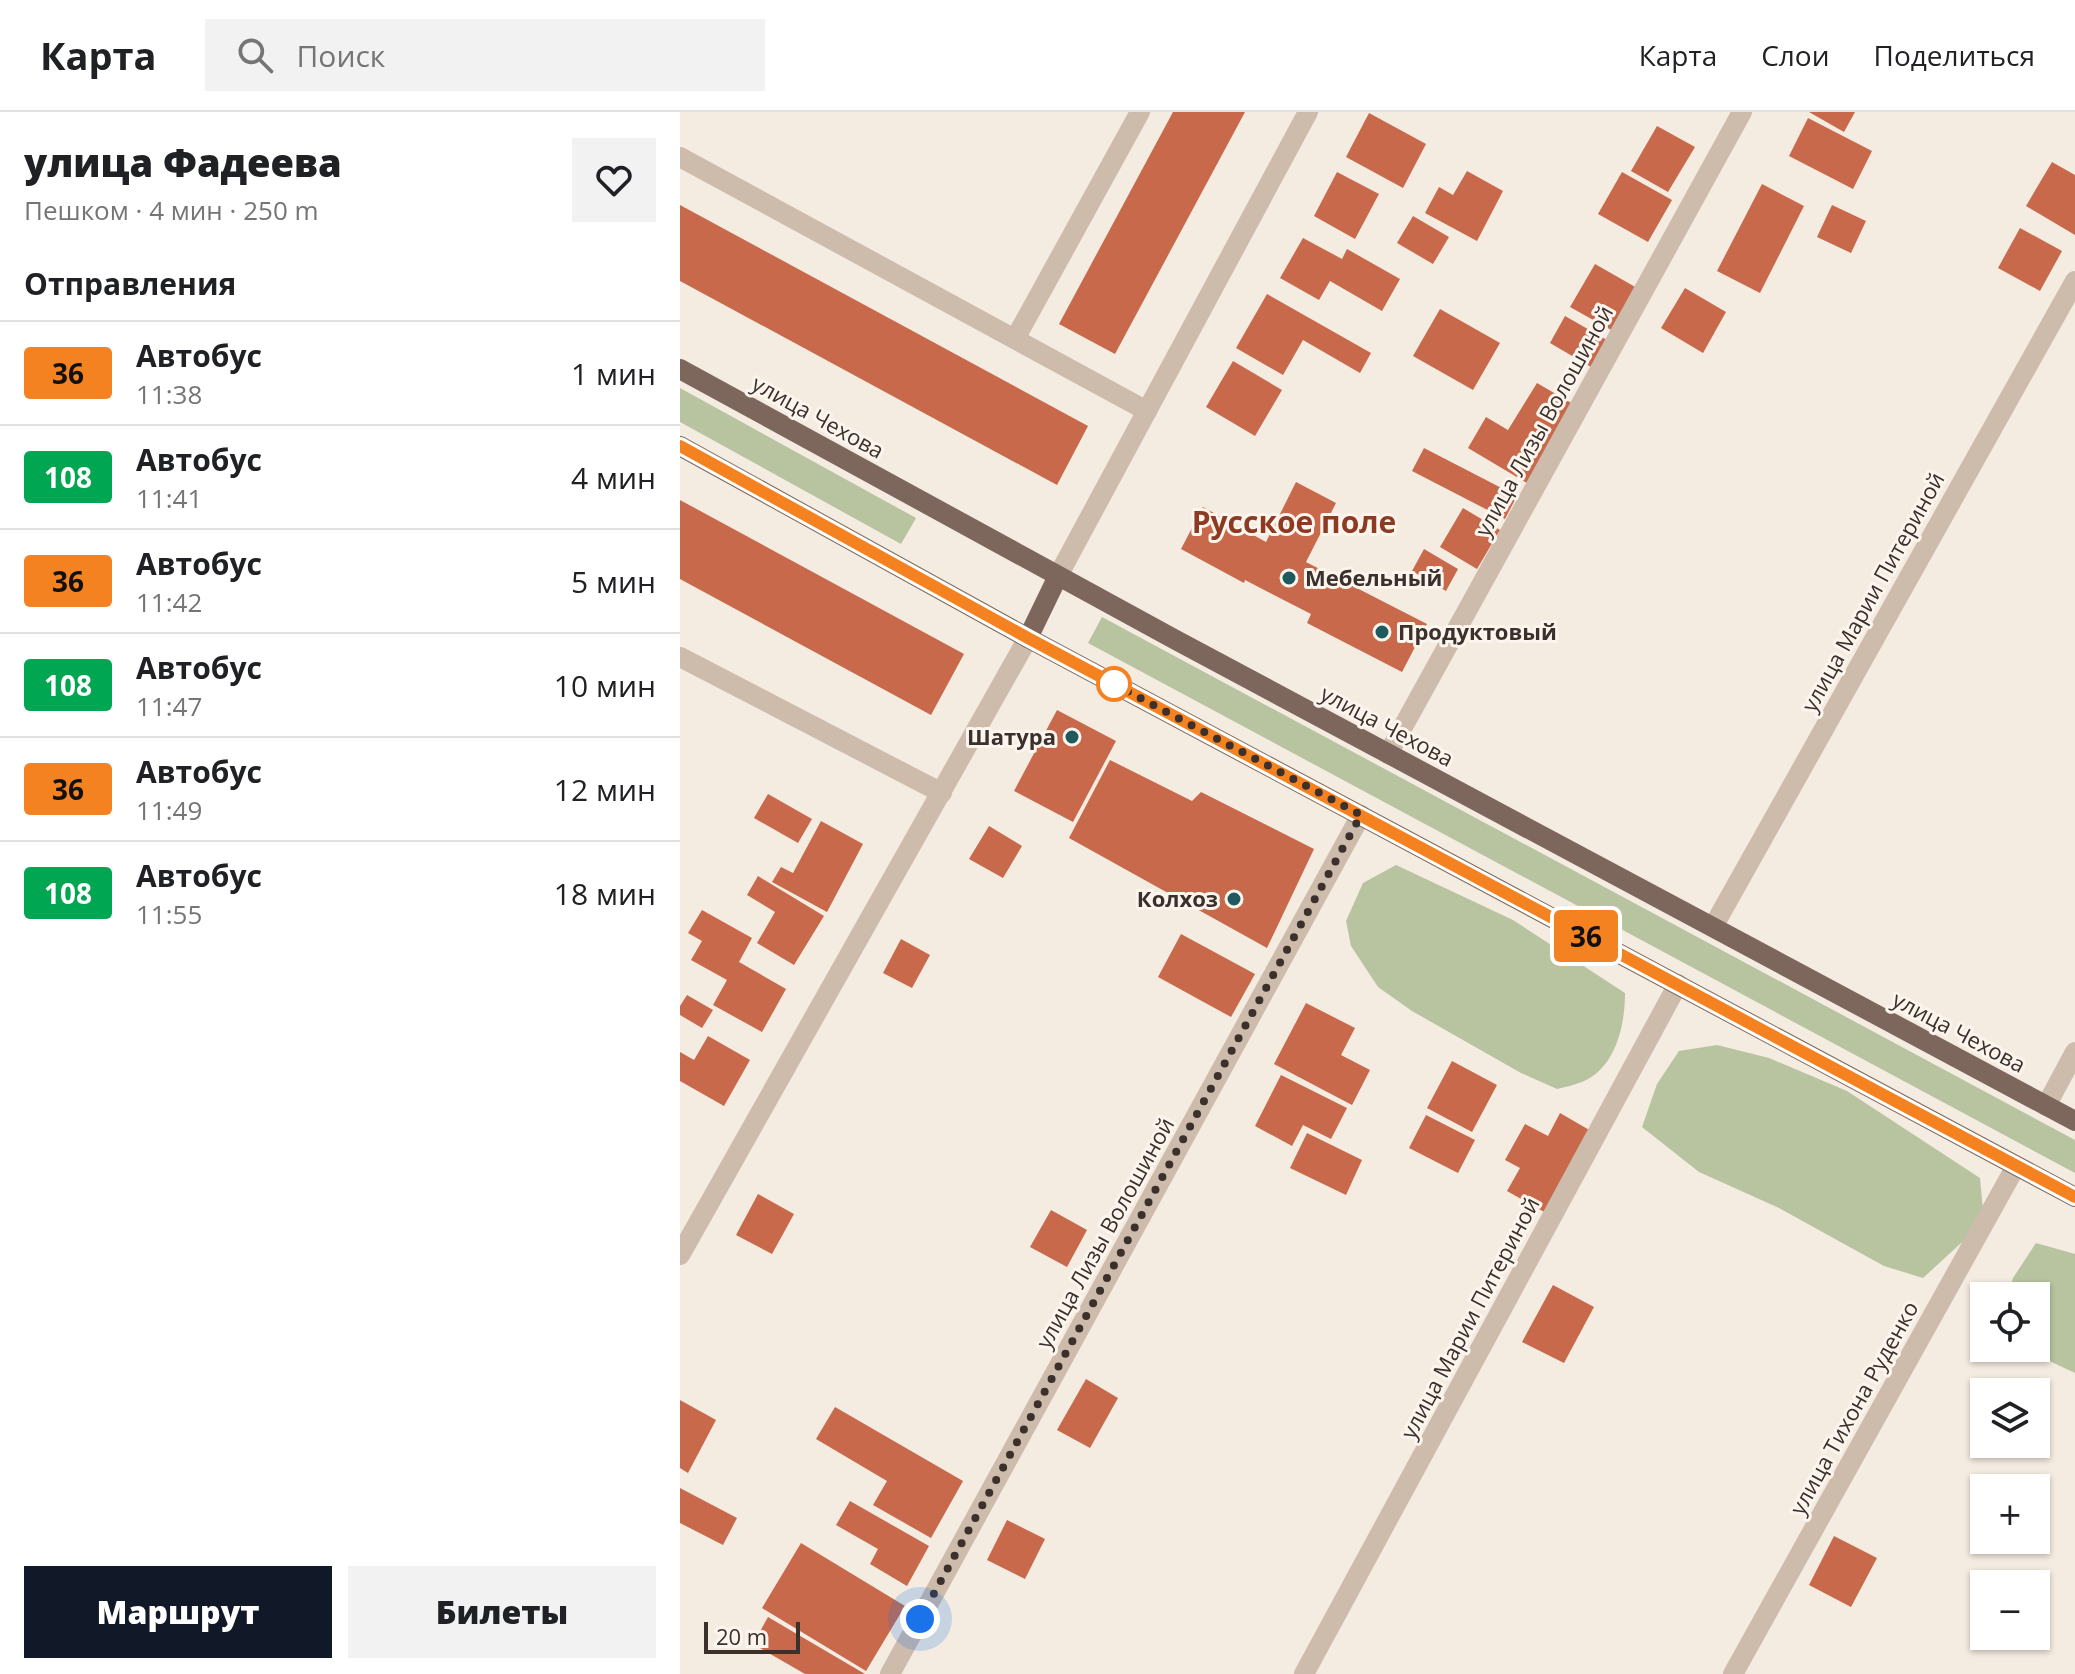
<!DOCTYPE html>
<html lang="ru">
<head>
<meta charset="utf-8">
<style>
	:root { --surface:#fff; --page:#f2f2f2; --text:#202124; --muted:#757577; --line:#e0e0e0; --accent:#111827 }
	body { margin:0; font-family:"Open Sans",sans-serif; background:var(--page); color:var(--text); height:100vh; display:flex; flex-direction:column; font-size:30px; white-space:nowrap }
	* { box-sizing:border-box; margin:0 }
	p { font-size:26px; color:var(--muted) }
	.icon { flex:none; width:44px; height:44px; fill:none; stroke:currentColor; stroke-width:2; stroke-linecap:round; stroke-linejoin:round }
	.map { position:relative; flex:1; overflow:hidden }
	.panel { display:flex; flex-direction:column; background:var(--surface); width:680px }
	.panel>* { flex:none }
	.badge { padding:0 16px; border-radius:6px; font-size:28px; line-height:52px }
	.buttons { position:absolute; left:1290px; top:1170px; display:grid; gap:16px }
	.buttons a { display:grid; place-items:center; width:80px; height:80px; border-radius:0px; background:var(--surface); box-shadow:0 2px 6px #0004; font-size:40px }
	.scale { position:absolute; left:24px; bottom:20px; width:96px; box-sizing:border-box; padding-left:8px; border:4px solid #3b302b; border-top:0; font-size:22px; line-height:28px; white-space:nowrap; color:#3b302b; -webkit-text-stroke:6px #fbf5ee; paint-order:stroke }
	.you { position:absolute; width:40px; height:40px; margin:-20px; border:6px solid #fff; border-radius:50%; background:#1a73e8; box-shadow:0 0 0 12px #1a73e833 }
	.map>.badge { position:absolute; translate:-50% -50%; box-shadow:0 0 0 4px #fff }
	h2 { padding:0 24px; font-size:30px; line-height:72px }
	.round { display:grid; place-items:center; flex:none; width:84px; height:84px; border-radius:0px; background:var(--page) }
	.headline { display:flex; align-items:center; justify-content:space-between; height:136px; padding:0 24px }
	h1 { font-size:38px; font-weight:800; line-height:60px }
	.button { display:flex; gap:16px; margin-top:auto; padding:16px 24px }
	.button a { flex:1; height:92px; border-radius:0px; background:var(--accent); color:#fff; font-size:32px; font-weight:800; line-height:92px; text-align:center }
	.button a+a { background:var(--page); color:var(--text) }
	ul { padding:0; list-style:none }
	li { display:flex; align-items:center; gap:24px; height:104px; padding:0 24px; border-top:2px solid var(--line) }
	li div { flex:1 }
	li b { display:block; font-size:30px }
	li em { font-style:normal }
	li .badge { min-width:88px; font-weight:700; text-align:center }
	header { display:flex; align-items:center; gap:48px; box-sizing:border-box; height:112px; padding:0 40px; background:var(--surface); border-bottom:2px solid var(--line) }
	header strong { font-size:38px }
	nav { display:flex; gap:44px; margin-inline-start:auto; font-size:28px }
	.search { width:560px; height:72px; background:var(--page); display:flex; align-items:center; gap:20px; box-sizing:border-box; padding:0 28px; border-radius:0px; color:var(--muted); font-size:30px }
	main { display:flex; flex:1; min-height:0 }
	.map>svg:first-child { display:block }
	.green { fill:#b8c4a0 }
	.building { fill:#c8694b }
	.lines { fill:none; stroke-linecap:round; stroke-linejoin:round }
	.minor { stroke:#cdbbac; stroke-width:20 }
	.major { stroke:#7d675c; stroke-width:20 }
	.line-casing { stroke:#fff; stroke-width:18 }
	.line { stroke:#f58220; stroke-width:12 }
	.walk { stroke:#3b302b; stroke-width:8; stroke-dasharray:0 14.4 }
	.poi-dot { fill:#1f5a5e; stroke:#fbf5ee; stroke-width:3 }
	.stop-dot { fill:#fff; stroke:#f58220; stroke-width:4 }
	.labels { text-anchor:middle; stroke-width:6; stroke-linejoin:round; paint-order:stroke }
	.street-label { font-size:22px; fill:#3b302b; stroke:#fbf5ee }
	.poi-label { font-size:22px; font-weight:bold; fill:#3b302b; stroke:#fbf5ee; text-anchor:start }
	.district-label { font-size:30px; font-weight:bold; fill:#8c3b22; stroke:#fbf5ee }
</style>
</head>
<body>
<header>
<strong>Карта</strong>
<div class="search"><svg class="icon" aria-label="search" viewBox="0 0 24 24"><circle cx="10" cy="10" r="6"/><path d="M15 15l6 6"/></svg>Поиск</div>
<nav><a>Карта</a><a>Слои</a><a>Поделиться</a></nav>
</header>
<main>
<section class="panel">
<div class="headline"><div><h1>улица Фадеева</h1><p>Пешком · 4 мин · 250 m</p></div><a class="round"><svg class="icon" aria-label="heart" viewBox="0 0 24 24"><path d="M12 20l-8-8c-3-5 5-10 8-4 3-6 11-1 8 4z"/></svg></a></div>
<h2>Отправления</h2>
<ul>
<li><span class="badge" style="background:#f58220;color:#111">36</span><div><b>Автобус</b><p>11:38</p></div><em>1 мин</em></li>
<li><span class="badge" style="background:#00a651;color:#fff">108</span><div><b>Автобус</b><p>11:41</p></div><em>4 мин</em></li>
<li><span class="badge" style="background:#f58220;color:#111">36</span><div><b>Автобус</b><p>11:42</p></div><em>5 мин</em></li>
<li><span class="badge" style="background:#00a651;color:#fff">108</span><div><b>Автобус</b><p>11:47</p></div><em>10 мин</em></li>
<li><span class="badge" style="background:#f58220;color:#111">36</span><div><b>Автобус</b><p>11:49</p></div><em>12 мин</em></li>
<li><span class="badge" style="background:#00a651;color:#fff">108</span><div><b>Автобус</b><p>11:55</p></div><em>18 мин</em></li>
</ul>
<div class="button"><a>Маршрут</a><a>Билеты</a></div>
</section>
<div class="map">
<svg width="1395" height="1562" viewBox="0 0 1395 1562">
	<rect width="100%" height="100%" fill="#f4ebe1"/>
	<g class="green">
		<polygon points="0,276 236,406 221,432 0,310"/>
		<polygon points="422,505 1395,1028 1395,1061 408,531"/>
		<path d="M716 753 833 808 945 881C945 913 936 956 902 970 894 973 885 975 877 977L841 961 732 899 698 875 671 834 666 809 683 771Z"/>
		<polygon points="1037,933 1089,946 1167,979 1300,1066 1304,1110 1243,1166 1204,1154 1099,1096 1019,1060 962,1015 977,972 999,939"/>
		<polygon points="1356,1131 1395,1142 1395,1261 1361,1245 1354,1236 1356,1184 1328,1184 1333,1166"/>
	</g>
	<g class="building">
		<polygon points="493,0 565,0 435,242 379,212"/>
		<polygon points="1129,0 1175,0 1164,20"/>
		<polygon points="689,1 746,32 723,76 666,45"/>
		<polygon points="1128,6 1192,39 1173,77 1109,44"/>
		<polygon points="977,14 1015,35 988,80 951,59"/>
		<polygon points="1372,50 1395,63 1395,123 1346,94"/>
		<polygon points="787,59 823,79 797,129 745,101 759,75 773,83"/>
		<polygon points="657,60 699,82 675,127 634,104"/>
		<polygon points="942,60 992,88 968,130 918,102"/>
		<polygon points="1082,72 1124,94 1080,181 1037,159"/>
		<polygon points="0,93 408,314 377,373 0,169"/>
		<polygon points="1152,93 1186,109 1171,141 1137,125"/>
		<polygon points="733,104 769,125 753,152 717,131"/>
		<polygon points="1340,116 1382,139 1360,179 1318,156"/>
		<polygon points="623,126 662,147 667,137 720,167 702,199 650,169 639,188 600,166"/>
		<polygon points="915,152 957,176 933,219 890,195"/>
		<polygon points="1005,176 1046,200 1023,241 981,216"/>
		<polygon points="587,182 691,241 680,261 623,228 603,263 556,236"/>
		<polygon points="760,197 820,231 793,278 733,244"/>
		<polygon points="885,204 927,228 911,255 870,231"/>
		<polygon points="553,249 602,278 575,324 526,295"/>
		<polygon points="857,271 893,292 847,371 788,336 806,305 828,318"/>
		<polygon points="744,336 837,384 825,407 732,359"/>
		<polygon points="616,370 656,391 626,450 747,512 722,560 627,511 631,502 565,468 564,471 501,437 523,395 586,430"/>
		<polygon points="0,388 284,542 251,603 0,467"/>
		<polygon points="783,396 820,418 797,457 760,435"/>
		<polygon points="744,437 778,457 766,479 732,459"/>
		<polygon points="377,598 436,629 393,710 334,679"/>
		<polygon points="430,648 512,689 521,680 634,737 587,836 389,726"/>
		<polygon points="88,682 132,707 118,731 74,706"/>
		<polygon points="141,709 183,732 147,800 92,770 101,755 113,761"/>
		<polygon points="309,714 342,734 323,766 289,747"/>
		<polygon points="78,764 144,804 114,853 77,831 95,800 67,783"/>
		<polygon points="22,798 72,826 59,850 106,877 82,920 33,893 47,868 11,848 22,829 8,821"/>
		<polygon points="501,822 575,862 551,905 478,865"/>
		<polygon points="221,827 250,843 232,876 203,861"/>
		<polygon points="7,883 33,898 22,916 0,903 0,894"/>
		<polygon points="626,891 675,916 661,943 690,958 672,993 594,952"/>
		<polygon points="28,924 70,948 44,994 0,969 0,940 14,948"/>
		<polygon points="772,949 817,973 792,1020 747,996"/>
		<polygon points="601,963 667,996 651,1027 623,1013 612,1034 575,1014"/>
		<polygon points="880,1001 911,1019 866,1101 827,1079 840,1056 825,1048 845,1012 868,1024"/>
		<polygon points="746,1003 795,1028 778,1061 729,1036"/>
		<polygon points="627,1021 682,1048 666,1083 610,1056"/>
		<polygon points="78,1082 114,1102 92,1142 56,1123"/>
		<polygon points="371,1098 407,1118 387,1155 350,1135"/>
		<polygon points="873,1173 914,1195 884,1251 842,1230"/>
		<polygon points="406,1267 438,1286 410,1336 377,1318"/>
		<polygon points="0,1288 36,1308 8,1361 0,1356"/>
		<polygon points="155,1295 283,1369 251,1426 193,1393 207,1369 136,1327"/>
		<polygon points="0,1376 57,1406 43,1433 0,1411"/>
		<polygon points="170,1389 249,1434 227,1474 190,1452 198,1437 156,1413"/>
		<polygon points="327,1408 365,1427 345,1467 307,1448"/>
		<polygon points="1154,1424 1197,1446 1171,1495 1129,1473"/>
		<polygon points="121,1431 225,1494 186,1559 82,1496"/>
		<polygon points="88,1505 185,1562 125,1562 73,1532"/>
	</g>
	<g class="lines">
		<g class="minor">
			<polyline points="0,45 467,299"/>
			<polyline points="335,227 460,0"/>
			<polyline points="378,464 628,0"/>
			<polyline points="0,545 262,681"/>
			<polyline points="708,642 1062,0"/>
			<polyline points="1033,815 1395,169"/>
			<polyline points="1366,994 1395,940"/>
			<polyline points="0,1143 348,526"/>
			<polyline points="210,1562 681,703"/>
			<polyline points="624,1562 998,872"/>
			<polyline points="1053,1562 1336,1054"/>
		</g>
		<g class="major">
			<polyline points="0,257 494,527 1395,1009"/>
			<polyline points="0,334 348,526 1395,1085"/>
			<polyline points="348,526 378,464"/>
		</g>
	</g>
	<g class="lines">
		<g class="line-casing">
			<polyline id="line" points="0,334 348,526 1395,1085"/>
		</g>
		<use href="#line" class="line"/>
		<polyline class="walk" points="240,1507 681,703 434,572"/>
	</g>
	<g class="poi-dot">
		<circle cx="609" cy="466" r="8"/>
		<circle cx="702" cy="520" r="8"/>
		<circle cx="392" cy="625" r="8"/>
		<circle cx="554" cy="787" r="8"/>
	</g>
	<circle class="stop-dot" cx="434" cy="572" r="16"/>
	<g class="labels">
		<g class="street-label">
			<text transform="translate(138 305) rotate(29)" y="8">улица Чехова</text>
			<text transform="translate(864 309) rotate(-61)" y="8">улица Лизы Волошиной</text>
			<text transform="translate(1193 480) rotate(-61)" y="8">улица Марии Питериной</text>
			<text transform="translate(707 614) rotate(28)" y="8">улица Чехова</text>
			<text transform="translate(1279 920) rotate(28)" y="8">улица Чехова</text>
			<text transform="translate(425 1121) rotate(-61)" y="8">улица Лизы Волошиной</text>
			<text transform="translate(790 1206) rotate(-62)" y="8">улица Марии Питериной</text>
			<text transform="translate(1174 1296) rotate(-61)" y="8">улица Тихона Руденко</text>
		</g>
		<g class="poi-label">
			<text x="625" y="474">Мебельный</text>
			<text x="718" y="528">Продуктовый</text>
			<text x="376" y="633" text-anchor="end">Шатура</text>
			<text x="538" y="795" text-anchor="end">Колхоз</text>
		</g>
		<g class="district-label">
			<text x="614" y="421">Русское поле</text>
		</g>
	</g>
</svg>
<div class="buttons">
<a><svg class="icon" aria-label="locate" viewBox="0 0 24 24"><circle cx="12" cy="12" r="6"/><path d="M12 2v4M12 18v4M2 12h4M18 12h4"/></svg></a>
<a><svg class="icon" aria-label="layers" viewBox="0 0 24 24"><path d="M12 4l9 5-9 5-9-5zM3 14l9 5 9-5"/></svg></a>
<a>+</a>
<a>−</a>
</div>
<div class="scale">20 m</div>
<div class="you" style="left:240px;top:1507px"></div>
<b class="badge" style="left:906px;top:824px;background:#f58220;color:#111">36</b>
</div>
</main>
</body>
</html>
